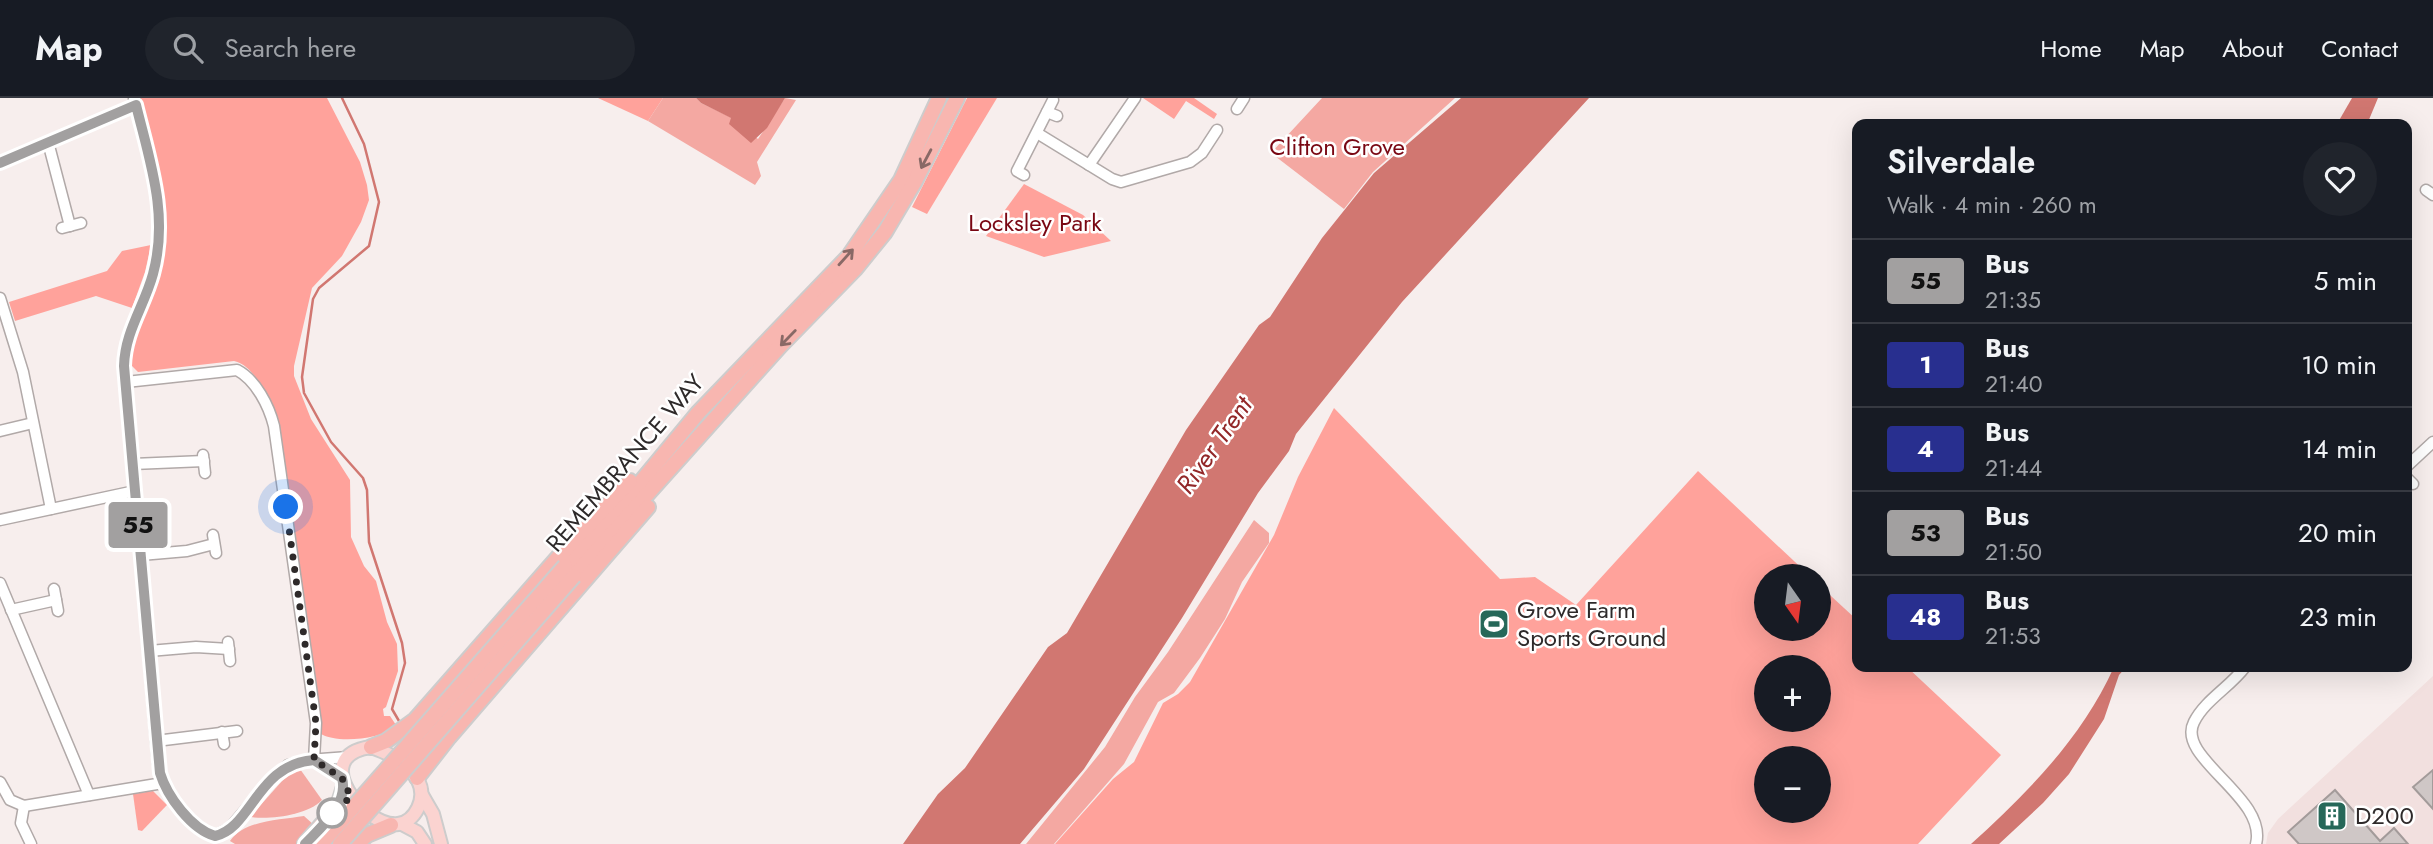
<!DOCTYPE html>
<html lang="en">
<head>
<meta charset="utf-8">
<style>
	:root { --surface:#171b24; --page:#20242c; --text:#f1f3f6; --muted:#9ea1a6; --line:#363941 }
	body { margin:0; font-family:Jost,sans-serif; background:var(--page); color:var(--text); height:100vh; display:flex; flex-direction:column; font-size:26px; white-space:nowrap }
	* { box-sizing:border-box; margin:0 }
	p { font-size:23px; color:var(--muted) }
	.icon { flex:none; width:38px; height:38px; fill:none; stroke:currentColor; stroke-width:2; stroke-linecap:round; stroke-linejoin:round }
	.map { position:relative; flex:1; overflow:hidden }
	.details { position:absolute; left:1852px; top:21px; width:560px; height:553px; display:flex; flex-direction:column; background:var(--surface); border-radius:14px; box-shadow:0 7px 28px #0002 }
	.details>* { flex:none }
	.badge { padding:0 14px; border-radius:5px; font-size:24px; line-height:46px }
	.needle { width:46px; rotate:166deg }
	.buttons { position:absolute; left:1754px; top:466px; display:grid; gap:14px }
	.buttons a { display:grid; place-items:center; width:77px; height:77px; border-radius:50%; background:var(--surface); box-shadow:0 7px 28px #0002; font-size:35px }
	.you { position:absolute; width:35px; height:35px; margin:-18px; border:5px solid #fff; border-radius:50%; background:#1a73e8; box-shadow:0 0 0 10px #1a73e833 }
	.map>.badge { position:absolute; translate:-50% -50%; box-shadow:0 0 0 4px #fff }
	.round { display:grid; place-items:center; flex:none; width:74px; height:74px; border-radius:37px; background:var(--page) }
	.headline { display:flex; align-items:center; justify-content:space-between; height:119px; padding:0 35px }
	h1 { font-size:33px; font-weight:600; line-height:52px }
	ul { padding:0; list-style:none }
	li { display:flex; align-items:center; gap:21px; height:84px; padding:0 35px; border-top:2px solid var(--line) }
	li div { flex:1 }
	li b { display:block; font-size:26px }
	li em { font-style:normal }
	li .badge { min-width:77px; font-weight:700; text-align:center }
	header { display:flex; align-items:center; gap:42px; box-sizing:border-box; height:98px; padding:0 35px; background:var(--surface); border-bottom:2px solid var(--line) }
	header strong { font-size:33px }
	nav { display:flex; gap:38px; margin-inline-start:auto; font-size:24px }
	.search { width:490px; height:63px; background:var(--page); display:flex; align-items:center; gap:18px; box-sizing:border-box; padding:0 24px; border-radius:38px; color:var(--muted); font-size:26px }
	.map>svg:first-child { display:block }
	.built { fill:#f2e0df }
	.green { fill:#ffa29b; fill-rule:evenodd }
	.forest { fill:#f4a8a2 }
	.water { fill:#d17771 }
	.lines { fill:none; stroke-linecap:round; stroke-linejoin:round }
	.stream { stroke:#d17771; stroke-width:2.5 }
	.building { fill:#cfc7c6; stroke:#a39b9a; stroke-width:2 }
	.minor-casing { stroke:#b1a9a8; stroke-width:13 }
	.major-casing { stroke:#cdcccc; stroke-width:16 }
	.highway-casing { stroke:#cdcccc; stroke-width:18 }
	.minor { stroke:#fff; stroke-width:10 }
	.major { stroke:#fbd3d0; stroke-width:12 }
	.highway { stroke:#f8b6b0; stroke-width:14 }
	.highway-bridge-casing { stroke:#cdcccc; stroke-width:18; stroke-linecap:butt }
	.highway-bridge { stroke:#f8b6b0; stroke-width:14 }
	.oneway { stroke:#896966 }
	.line-casing { stroke:#fff; stroke-width:16 }
	.line { stroke:#a2a0a0; stroke-width:10 }
	.walk { stroke:#2e2a2a; stroke-width:7; stroke-dasharray:0 12.6 }
	.stop-dot { fill:#fff; stroke:#a2a0a0; stroke-width:3.5 }
	.labels { text-anchor:middle; stroke-width:5; stroke-linejoin:round; paint-order:stroke }
	.park-label { font-size:24px; fill:#790713; stroke:#fff }
	.street-label { font-size:24px; fill:#2e2a2a; stroke:#fff }
	.poi-label { font-size:24px; fill:#2e2a2a; stroke:#fff; text-anchor:start }
	.water-label { font-size:26px; font-style:italic; fill:#922728; stroke:#fff }
</style>
</head>
<body>
<header>
<strong>Map</strong>
<div class="search"><svg class="icon" aria-label="search" viewBox="0 0 24 24"><circle cx="10" cy="10" r="6"/><path d="M15 15l6 6"/></svg>Search here</div>
<nav><a>Home</a><a>Map</a><a>About</a><a>Contact</a></nav>
</header>
<div class="map">
<svg width="2433" height="746" viewBox="0 0 2433 746">
	<rect width="100%" height="100%" fill="#f7eeed"/>
	<polygon class="built" points="2433,578 2433,746 2266,746 2268,735 2278,721"/>
	<g class="green">
		<path d="M140 0H327L360 64 367 87 369 102 361 124 342 158 312 190 294 268V278L311 321 350 382 351 439 364 468 376 483 387 524 397 546 398 573 386 609 383 611 384 618H390L398 630C378 640 339 647 319 635L267 299C259 285 251 267 234 263L138 274 130 266C129 231 151 202 159 169 173 111 154 56 140 0Z"/>
		<polygon points="598,0 663,0 648,23"/>
		<polygon points="967,0 997,0 927,116 912,109"/>
		<polygon points="1143,0 1194,0 1217,16 1214,21 1186,3 1174,21"/>
		<polygon points="1024,86 1083,117 1111,143 1044,159 986,138"/>
		<polygon points="151,147 145,174 132,210 96,198 15,223 9,204 107,173 122,153"/>
		<path d="M1334 310 1500 481 1535 479 1576 507 1698 373 1810 478H1766V530H1818V486L1857 522V569H1907L2001 657 1918 746H1055L1113 681 1134 664 1163 605 1178 596 1190 584 1274 437 1298 379ZM1766 569H1818V621H1766ZM1766 660H1818V712H1766Z"/>
		<polygon points="153,693 167,707 142,733 138,732 133,696"/>
	</g>
	<g class="forest">
		<polygon points="663,0 696,0 701,5 732,20 758,41 785,0 796,2 757,64 761,78 755,87 648,23"/>
		<polygon points="1322,0 1455,0 1373,74 1344,111 1271,55"/>
		<polygon points="1254,422 1269,435 1269,445 1242,484 1225,521 1200,560 1174,595 1158,604 1124,666 1054,746 1026,746 1105,649 1135,599 1168,554"/>
		<path d="M300 671 322 702C308 717 270 722 250 719L290 674Z"/>
		<path d="M304 718 314 727 296 746H235L230 743C244 722 280 722 304 718Z"/>
	</g>
	<g class="water">
		<polygon points="696,0 785,0 767,30 751,45 729,26 731,20 701,5"/>
		<polygon points="1461,0 1589,0 1402,204 1296,336 1289,353 1258,395 1182,520 1084,671 1020,746 903,746 938,696 965,670 1048,549 1067,535 1186,332 1259,227 1270,219 1322,140 1374,75"/>
		<polygon points="2352,0 2378,0 2368,24 2337,26"/>
		<path d="M2114 569H2126L2119 577 2104 621 2069 676 2043 705 1999 746H1971C2028 694 2082 640 2114 569Z"/>
	</g>
	<g class="lines">
		<polyline class="stream" points="342,0 364,46 379,104 369,148 319,190 313,201 302,279 304,295 331,344 363,380 367,392 369,444 402,545 405,565 392,611 399,623"/>
	</g>
	<g class="building">
		<polygon points="2433,672 2433,711 2413,689"/>
		<polygon points="2335,692 2380,743 2394,730 2408,746 2299,746 2288,734"/>
	</g>
	<g class="lines">
		<g class="minor-casing">
			<g id="minor">
				<path d="M134 0C149 58 170 115 153 176 144 208 125 233 124 268L158 665C163 692 187 730 215 738L230 730 270 683 288 667 308 662 348 659"/>
				<polyline points="1237,11 1244,0"/>
				<polyline points="1047,14 1057,18"/>
				<polyline points="1037,35 1112,81 1121,84 1190,64 1202,55 1217,32"/>
				<polyline points="48,44 70,128"/>
				<polyline points="0,65 136,7"/>
				<polyline points="1089,67 1135,0"/>
				<polyline points="1024,77 1017,73 1053,2"/>
				<polyline points="2426,92 2433,97"/>
				<polyline points="62,130 81,125"/>
				<polyline points="0,200 23,274 51,411"/>
				<path d="M126 284 237 272C256 282 269 308 274 328L316 625 314 662"/>
				<polyline points="0,333 33,325"/>
				<polyline points="203,357 205,375"/>
				<polyline points="133,366 204,363"/>
				<polyline points="2406,369 2433,344"/>
				<polyline points="2406,379 2413,386"/>
				<polyline points="0,422 135,393"/>
				<polyline points="213,437 216,455"/>
				<polyline points="141,457 187,453 214,446"/>
				<polyline points="0,485 89,697"/>
				<polyline points="54,491 58,513"/>
				<polyline points="11,512 56,502"/>
				<polyline points="228,544 230,563"/>
				<polyline points="149,553 196,549 229,551"/>
				<path d="M2245 569C2230 589 2205 602 2194 624 2175 660 2268 699 2256 746"/>
				<polyline points="222,634 224,646"/>
				<polyline points="156,643 237,633"/>
				<polyline points="315,662 342,680"/>
				<polyline points="0,684 10,702 24,708 163,685"/>
				<polyline points="24,708 21,725 31,746"/>
			</g>
		</g>
		<g class="major-casing">
			<g id="major">
				<path d="M371 649C395 657 433 679 418 710 414 718 407 725 398 726 366 731 306 658 371 649Z"/>
				<polyline points="422,697 433,716 441,746"/>
				<polyline points="402,726 417,734 425,746"/>
			</g>
		</g>
		<g class="highway-casing">
			<g id="highway">
				<polyline points="565,468 635,391 698,315 849,158 901,82 939,0"/>
				<polyline points="574,478 780,248 855,171 885,134 914,85 957,0"/>
				<polyline points="371,649 386,643 415,622 561,456 630,383"/>
				<polyline points="417,680 449,639 648,409"/>
				<polyline points="305,746 338,708 344,689"/>
				<polyline points="357,746 367,737 391,727"/>
			</g>
		</g>
		<use href="#minor" class="minor"/>
		<use href="#major" class="major"/>
		<use href="#highway" class="highway"/>
		<g class="highway-bridge-casing">
			<g id="highway-bridge">
				<polyline points="321,746 565,468"/>
				<polyline points="340,746 574,478"/>
			</g>
		</g>
		<use href="#highway-bridge" class="highway-bridge"/>
	</g>
	<defs><path id="oneway-shaft" d="M-6 0H5M1.5-3L5.5 0L1.5 3" fill="none" stroke-width="1.6" stroke-linecap="round" stroke-linejoin="round" transform="scale(1.75)"/></defs>
	<g class="oneway">
		<use href="#oneway-shaft" transform="translate(926 61) rotate(118)"/>
		<use href="#oneway-shaft" transform="translate(846 159) rotate(-48)"/>
		<use href="#oneway-shaft" transform="translate(788 240) rotate(134)"/>
	</g>
	<g class="lines">
		<g class="line-casing">
			<path id="line" d="M0 65 136 7C150 64 169 117 153 176 144 209 125 233 124 268L160 675C167 698 191 731 215 738 252 730 257 666 314 662L342 680C349 706 321 729 305 746"/>
		</g>
		<use href="#line" class="line"/>
		<polyline class="walk" points="286,409 316,625 314,662 342,680 351,699 332,715"/>
	</g>
	<defs>
		<g id="stadium-square" transform="scale(1.575)"><rect x="-9" y="-9" width="18" height="18" rx="4" fill="#266859" stroke="#fff"/><path d="M0-5a6.5 5 0 1 0 0 10a6.5 5 0 1 0 0-10ZM-3.5-1.8h7v3.6h-7Z" fill="#fff"/></g>
		<g id="building-square" transform="scale(1.575)"><rect x="-9" y="-9" width="18" height="18" rx="4" fill="#266859" stroke="#fff"/><path d="M-4-6H4V6H1V3H-1V6H-4ZM-2.5-4.3h1.7v1.8h-1.7ZM.8-4.3h1.7v1.8H.8ZM-2.5-1h1.7V.8h-1.7ZM.8-1h1.7V.8H.8Z" fill="#fff"/></g>
	</defs>
	<g fill-rule="evenodd">
		<use href="#stadium-square" x="1494" y="526"/>
		<use href="#building-square" x="2332" y="718"/>
	</g>
	<circle class="stop-dot" cx="332" cy="715" r="14"/>
	<g class="labels">
		<g class="park-label">
			<text x="1337" y="57">Clifton Grove</text>
			<text x="1035" y="133">Locksley Park</text>
		</g>
		<g class="street-label">
			<text transform="translate(625 365) rotate(-49)" y="8">REMEMBRANCE WAY</text>
		</g>
		<g class="poi-label">
			<text x="1517" y="520">Grove Farm<tspan x="1517" dy="28">Sports Ground</tspan></text>
			<text x="2355" y="726">D200</text>
		</g>
		<g class="water-label">
			<text transform="translate(1214 347) rotate(-55)" y="9">River Trent</text>
		</g>
	</g>
</svg>
<div class="buttons">
<a><svg class="needle" viewBox="-14 -14 28 28"><path d="M0-13l5 13h-10z" fill="#e53935"/><path d="M0 13l5-13h-10z" fill="#9ea1a6"/></svg></a>
<a>+</a>
<a>−</a>
</div>
<div class="you" style="left:286px;top:409px"></div>
<b class="badge" style="left:138px;top:427px;background:#a2a0a0;color:#111">55</b>
<section class="details">
<div class="headline"><div><h1>Silverdale</h1><p>Walk · 4 min · 260 m</p></div><a class="round"><svg class="icon" aria-label="heart" viewBox="0 0 24 24"><path d="M12 20l-8-8c-3-5 5-10 8-4 3-6 11-1 8 4z"/></svg></a></div>
<ul>
<li><span class="badge" style="background:#a2a0a0;color:#111">55</span><div><b>Bus</b><p>21:35</p></div><em>5 min</em></li>
<li><span class="badge" style="background:#282f8f;color:#fff">1</span><div><b>Bus</b><p>21:40</p></div><em>10 min</em></li>
<li><span class="badge" style="background:#282f8f;color:#fff">4</span><div><b>Bus</b><p>21:44</p></div><em>14 min</em></li>
<li><span class="badge" style="background:#a2a0a0;color:#111">53</span><div><b>Bus</b><p>21:50</p></div><em>20 min</em></li>
<li><span class="badge" style="background:#282f8f;color:#fff">48</span><div><b>Bus</b><p>21:53</p></div><em>23 min</em></li>
</ul>
</section>
</div>
</body>
</html>
